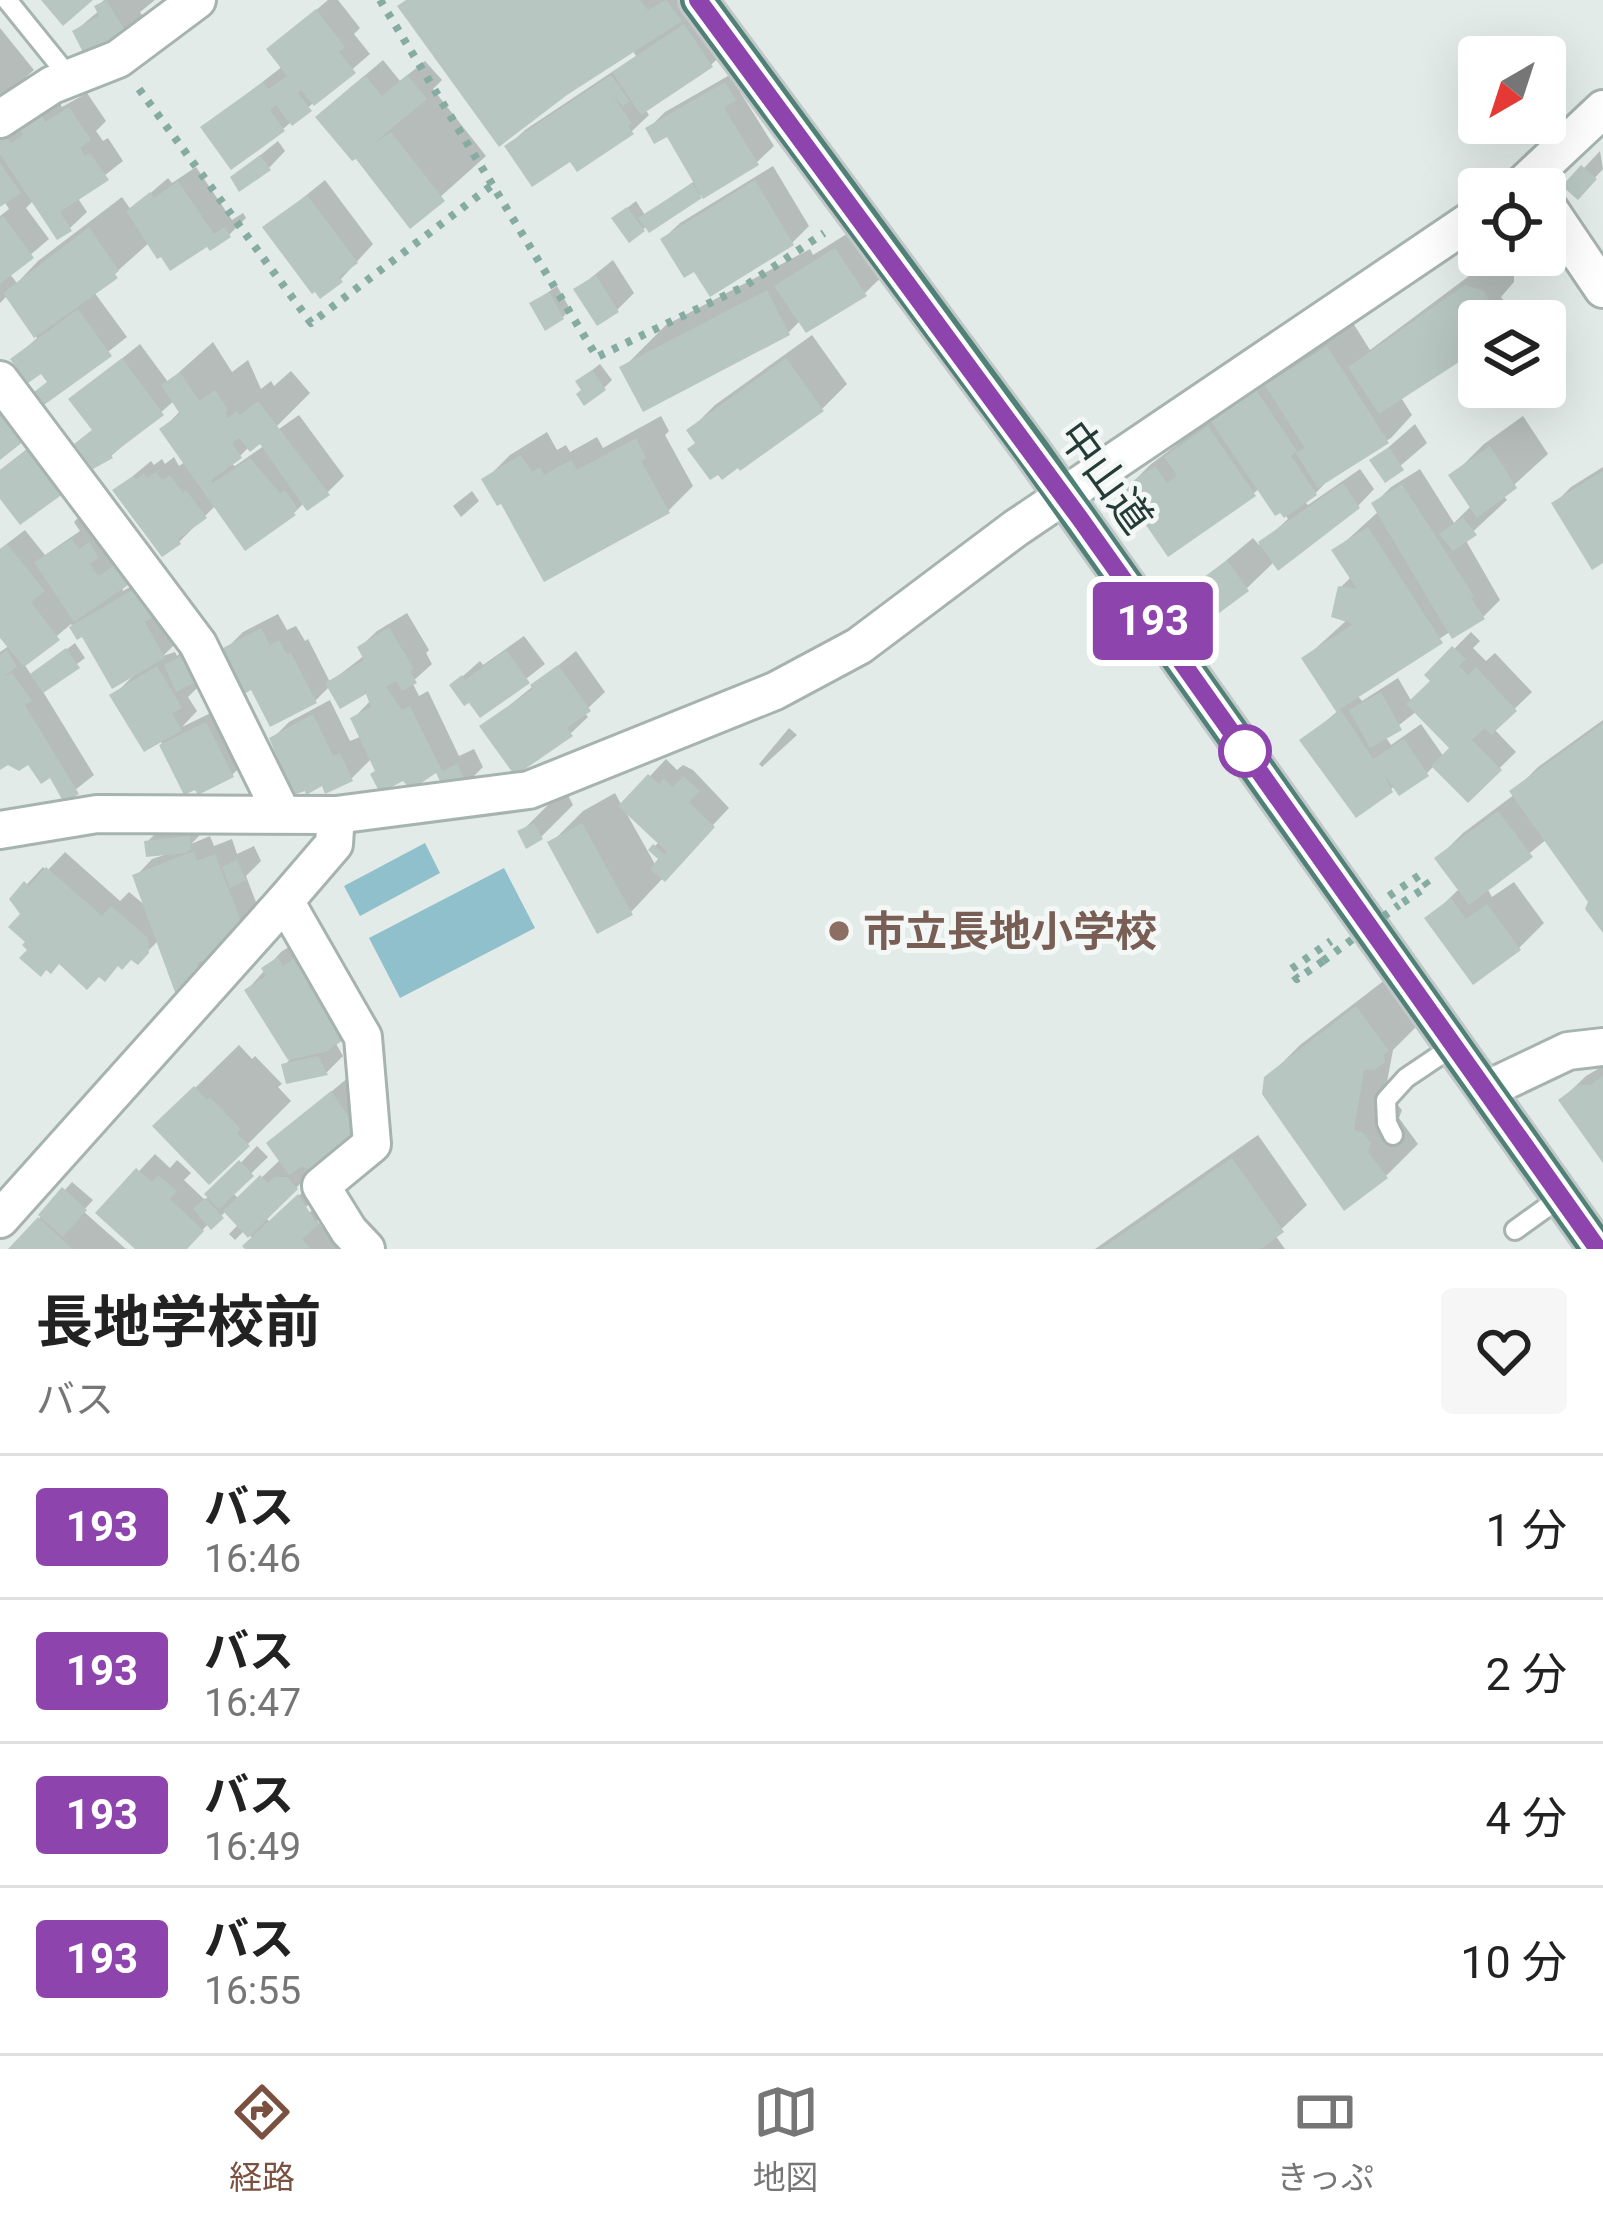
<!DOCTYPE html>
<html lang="ja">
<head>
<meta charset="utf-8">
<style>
	:root { --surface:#fff; --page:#f6f6f6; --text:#222; --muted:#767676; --line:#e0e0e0; --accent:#7a5141 }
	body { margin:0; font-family:Roboto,"Noto Sans JP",sans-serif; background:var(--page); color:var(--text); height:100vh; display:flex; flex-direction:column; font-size:45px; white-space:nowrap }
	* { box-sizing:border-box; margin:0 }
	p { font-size:39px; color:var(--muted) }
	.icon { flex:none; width:66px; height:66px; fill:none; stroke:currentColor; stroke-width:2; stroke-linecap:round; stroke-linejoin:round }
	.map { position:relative; height:1249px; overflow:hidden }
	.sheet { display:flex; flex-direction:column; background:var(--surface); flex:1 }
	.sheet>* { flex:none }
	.badge { padding:0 24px; border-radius:9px; font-size:42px; line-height:78px }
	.needle { width:78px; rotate:219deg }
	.tools { position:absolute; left:1458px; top:36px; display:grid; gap:24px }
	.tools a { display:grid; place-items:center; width:108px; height:108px; border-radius:12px; background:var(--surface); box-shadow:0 12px 48px #0002; font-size:60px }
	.map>.badge { position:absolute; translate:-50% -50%; box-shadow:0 0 0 6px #fff }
	.round { display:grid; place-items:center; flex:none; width:126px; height:126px; border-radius:12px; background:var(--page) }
	.head { display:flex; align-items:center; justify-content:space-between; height:204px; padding:0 36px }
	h1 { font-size:57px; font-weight:700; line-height:90px }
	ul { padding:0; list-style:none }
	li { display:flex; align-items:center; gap:36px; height:144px; padding:0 36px; border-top:3px solid var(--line) }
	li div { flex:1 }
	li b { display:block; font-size:45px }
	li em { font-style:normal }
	li .badge { min-width:132px; font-weight:700; text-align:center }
	.dock { display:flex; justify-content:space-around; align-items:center; height:168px; border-top:3px solid var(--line); background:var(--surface); font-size:33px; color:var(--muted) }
	.dock a { display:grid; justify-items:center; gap:6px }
	.dock .on { color:var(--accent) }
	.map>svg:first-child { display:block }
	.water { fill:#90c0cb }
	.shadow { fill:#0003; fill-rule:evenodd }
	.building { fill:#b8c6c1 }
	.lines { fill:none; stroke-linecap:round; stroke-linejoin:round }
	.service-casing { stroke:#a6b3af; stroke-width:24 }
	.minor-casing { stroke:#a6b3af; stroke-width:42 }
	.trunk-casing { stroke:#c2c8c7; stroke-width:42 }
	.path { stroke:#86aca2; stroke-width:8; stroke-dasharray:6 9; stroke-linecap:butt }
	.service { stroke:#fff; stroke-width:18 }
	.minor { stroke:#fff; stroke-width:36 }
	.trunk { stroke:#508177; stroke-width:36 }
	.path-bridge { stroke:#86aca2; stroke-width:8; stroke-dasharray:6 9; stroke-linecap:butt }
	.line-casing { stroke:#fff; stroke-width:27 }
	.line { stroke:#8e44ad; stroke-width:18 }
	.stop-dot { fill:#fff; stroke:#8e44ad; stroke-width:6 }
	.education-dot { fill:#8d6e63; stroke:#f3f8f6; stroke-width:4.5 }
	.labels { text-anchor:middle; stroke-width:10; stroke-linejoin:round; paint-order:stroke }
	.street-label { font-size:42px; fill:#243b36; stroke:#f3f8f6 }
	.education-label { font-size:42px; font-weight:bold; fill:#785e54; stroke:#f3f8f6; text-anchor:start }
</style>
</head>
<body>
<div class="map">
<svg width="1603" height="1249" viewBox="0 0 1603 1249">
	<rect width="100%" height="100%" fill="#e3ebe8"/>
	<g class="water">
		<polygon points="425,843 440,873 360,916 344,886"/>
		<polygon points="504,868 535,928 400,998 369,938"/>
	</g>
	<g class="shadow">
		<polygon points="104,0 155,0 140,12 146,21 129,37 75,31 100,10 98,6"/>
		<polygon points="328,0 338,0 360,28 354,34 370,54 283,129 204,127 283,66 270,49"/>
		<polygon points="408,0 699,0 686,17 710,1 736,40 711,65 645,109 649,115 632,131 578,168 570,158 508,146 525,130 636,56 633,51"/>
		<polygon points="0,28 34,70 0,100"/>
		<polygon points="383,60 400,81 425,61 442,80 433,89 486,156 410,224 335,101"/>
		<polygon points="742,68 751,81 740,92 774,146 757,162 643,229 623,211 636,201 645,215 696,180 669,133 648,129 665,112"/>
		<polygon points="87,93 106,121 96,131 103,141 108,138 123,161 77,197 87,212 70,228 34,200 26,208 49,239 9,273 17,283 38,261 122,197 131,210 168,178 172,183 196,167 232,220 243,213 246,218 229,235 150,242 94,292 127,337 45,401 50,381 42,370 14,359 37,338 8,295 0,303 0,216 9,209 4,201 0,204 0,133 23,118 28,125 59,101 62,107"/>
		<polygon points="278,141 285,151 269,168 233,177"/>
		<polygon points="1600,151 1603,169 1578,196 1567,186"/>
		<polygon points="773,166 809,226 793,242 710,293 695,268 663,239 680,223"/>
		<polygon points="325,180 373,244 341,279 320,295 266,228"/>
		<polygon points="861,225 890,269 865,293 807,329 801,320 788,333 623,368 666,325 810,249 813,255"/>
		<polygon points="613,260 634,293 617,310 577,289"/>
		<polygon points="1499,261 1514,276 1514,282 1501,297 1514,314 1507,321 1479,321 1479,346 1400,396 1412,415 1391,438 1335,473 1306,503 1308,505 1360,469 1374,489 1358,506 1275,561 1247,588 1211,615 1192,589 1253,538 1259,545 1288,519 1281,508 1260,488 1254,493 1125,490 1150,465 1239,397 1353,323 1370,350 1485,264"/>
		<polygon points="557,286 570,309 563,317 533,303"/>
		<polygon points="812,335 847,384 822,409 698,441 690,430 715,405"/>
		<path d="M213 342 232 372 248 360 261 389 271 381 274 386 291 371 310 393 277 426 279 429 299 415 344 476 328 492 305 502 294 513 216 505 179 542 116 490 151 461 154 465 162 459 165 464 174 457 179 466 186 461 163 429 181 410 175 400 111 456 78 444 94 428 72 399 140 344 168 382ZM279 430 265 445 235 466 232 464 250 446Z"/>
		<polygon points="600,364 612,380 604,388 584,389 587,374"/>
		<polygon points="661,416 669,431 665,435 693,486 668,511 502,500 485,480 510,455 547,432 557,450 566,445 570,452 597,437 603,448"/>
		<path d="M1523 416 1548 454 1503 495 1507 500 1465 539 1500 600 1483 617 1451 631 1357 695 1362 701 1398 678 1412 702 1434 680 1428 675 1471 632 1480 641 1473 648 1486 661 1495 653 1532 692 1494 729 1516 752 1468 799 1435 765 1427 773 1395 786 1356 814 1303 740 1339 710 1305 658 1347 620 1340 588 1352 576 1335 551 1379 511 1374 504 1391 487 1420 469 1454 523 1472 505 1452 476 1484 444ZM1417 711 1453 748 1444 757 1421 724 1391 745 1385 736Z"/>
		<polygon points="1415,424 1427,443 1385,479 1373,461"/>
		<polygon points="45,435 57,452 21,521 0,494 0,470"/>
		<polygon points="1603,467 1603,559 1555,503 1571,487"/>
		<polygon points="472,491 479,501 461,517 453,506"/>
		<polygon points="81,515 116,562 123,591 156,572 180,639 163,656 175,652 177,656 184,649 197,688 188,697 197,711 182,727 223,707 249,758 232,775 186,791 160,740 113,696 133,676 83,633 78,636 71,624 24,664 32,676 75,643 85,658 42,690 94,775 65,798 51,773 29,761 8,761 0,767 0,652 10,645 0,633 0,549 25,530 45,555 80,531 74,522"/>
		<polygon points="407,613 429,650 426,653 432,664 412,682 419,696 428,691 459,756 474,749 483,767 467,783 437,769 404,778 378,770 372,758 352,778 326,790 272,739 289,722 330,700 350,741 362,736 353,719 371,700 367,689 330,686 315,701 226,649 243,632 278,614 287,630 296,626 305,641 308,639 330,682 365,655 360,647 377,631"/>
		<polygon points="524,636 545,664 481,714 453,685 480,661 483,665"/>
		<polygon points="576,651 605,692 584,712 588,717 571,733 515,772 483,727"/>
		<polygon points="1603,720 1603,928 1592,902 1547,839 1487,888 1492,897 1514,882 1544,923 1519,948 1474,981 1428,919 1460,888 1438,858 1463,833 1515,794 1513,792 1538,767"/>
		<polygon points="789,728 797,735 762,767 759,764"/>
		<path d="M666 759 677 770 683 765 693 770 729 808 631 912 551 843 583 811 615 793 622 806ZM624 809 660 841 652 849 662 859 656 866Z"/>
		<polygon points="567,793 573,805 541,837 521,832 553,800"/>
		<polygon points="200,821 202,833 191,844 210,836 214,846 232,839 237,854 254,846 261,861 246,876 259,910 190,986 159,940 138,961 132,957 60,960 31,950 24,914 13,899 43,867 47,871 65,852 120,901 129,892 147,907 136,876 152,859 167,854 147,842 164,825"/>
		<polygon points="295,943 363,1018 335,1042 343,1056 327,1072 288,1080 285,1065 290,1059 247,990 281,952"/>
		<polygon points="1390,976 1416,1027 1393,1050 1384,1098 1394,1101 1402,1110 1399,1118 1418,1144 1386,1176 1267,1078 1300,1045"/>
		<polygon points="239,1045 252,1059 255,1056 282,1084 278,1087 291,1101 248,1144 156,1126"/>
		<polygon points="1603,1066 1603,1158 1561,1100 1586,1076"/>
		<polygon points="349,1077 363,1127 313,1170 267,1219 270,1222 316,1180 324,1189 293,1220 298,1224 325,1197 332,1206 317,1221 336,1242 346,1242 340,1249 249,1249 246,1246 253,1239 245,1230 235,1240 229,1234 239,1224 226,1211 212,1225 209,1223 185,1249 140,1249 100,1213 155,1154 170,1168 177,1160 191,1173 184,1180 205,1200 257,1146 268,1157 232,1192 239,1199 281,1159 303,1115"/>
		<polygon points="1258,1135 1307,1205 1275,1235 1285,1249 1095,1249"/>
		<polygon points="72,1182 93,1200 83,1211 126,1249 12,1249"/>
	</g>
	<g class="building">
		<polygon points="41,0 93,0 63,26"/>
		<polygon points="106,0 131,40 88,62 72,31 99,16 94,6"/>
		<polygon points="406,0 640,0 648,10 666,0 682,21 567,95 499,147 397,6"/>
		<polygon points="316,9 345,47 339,52 356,73 314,106 301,90 298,93 312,111 292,126 276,105 270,110 285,131 231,170 200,127 263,82 268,89 287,76 266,49"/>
		<polygon points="684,24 713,67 641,115 612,72"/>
		<polygon points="365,75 382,96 407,75 427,99 374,143 391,132 445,201 410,229 356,159 352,161 315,117"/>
		<polygon points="611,75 630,102 623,106 613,96 632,123 628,126 634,134 577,172 570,162 532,187 504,146"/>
		<polygon points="725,82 736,100 724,108 759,165 703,199 667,137 654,144 645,128"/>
		<polygon points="69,107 91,140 80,148 85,156 90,153 109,180 60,212 72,231 57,240 0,154 0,139 8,139 11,143 23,135 20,129 41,115 45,122"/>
		<polygon points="260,155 271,170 239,192 230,177"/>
		<polygon points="0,163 21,193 0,207"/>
		<polygon points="1581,165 1597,179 1578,200 1562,186"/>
		<polygon points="755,180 794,245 710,297 694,272 684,278 660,239"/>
		<polygon points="178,181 214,234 225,227 231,237 210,251 207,247 170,271 161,257 157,259 126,211 150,192 154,198"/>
		<polygon points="692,183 702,198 649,233 638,218"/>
		<polygon points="307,195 358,263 339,277 343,282 320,299 315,292 312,294 262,227"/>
		<polygon points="627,207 645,231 629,243 611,218"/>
		<polygon points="3,216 34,258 0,284 0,218"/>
		<polygon points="89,227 119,271 115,274 118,278 34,338 3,293"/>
		<polygon points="835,248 867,296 806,333 774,286"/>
		<polygon points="596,275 619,312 597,326 573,289"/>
		<polygon points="1465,285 1484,291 1490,301 1486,317 1479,321 1479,349 1379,414 1348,367"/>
		<polygon points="767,290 790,335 643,412 619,367"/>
		<polygon points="549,292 564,319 545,331 529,303"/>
		<polygon points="78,309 112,356 44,405 34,392 47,382 41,374 28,383 10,359"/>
		<polygon points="1327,346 1389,443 1318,488 1296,453 1305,448 1265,385"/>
		<polygon points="122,358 164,415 111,455 113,458 93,469 74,444 92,430 68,399"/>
		<polygon points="786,358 824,411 740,471 738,468 722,480 718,475 710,480 687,449 695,443 686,430"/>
		<polygon points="592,370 606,390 584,406 576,394 581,390 575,381"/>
		<polygon points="180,372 199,401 215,390 228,410 225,412 228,418 237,411 240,415 258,401 330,495 307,511 260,444 250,452 239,438 232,443 242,458 211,480 213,483 250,458 280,493 285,490 298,509 293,512 296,515 245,551 159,429 180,414 161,385"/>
		<polygon points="1256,390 1297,451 1291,456 1317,495 1284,518 1280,513 1275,516 1211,421"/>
		<polygon points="0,411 24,441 0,460"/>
		<polygon points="1208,426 1256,496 1168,557 1121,489 1155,466 1167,483 1177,476 1164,457"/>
		<polygon points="636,438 646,458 641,461 670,513 544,582 501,504 497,506 481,479 521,455 532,472 540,467 544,475 571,460 577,470"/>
		<polygon points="1490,446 1517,488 1477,518 1448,475"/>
		<polygon points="1389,447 1404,470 1385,483 1369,460"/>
		<polygon points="27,450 39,467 45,462 67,491 20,525 0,499 0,470"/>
		<polygon points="1603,471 1603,563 1592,570 1551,503"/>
		<polygon points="156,472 162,480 170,475 183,493 186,490 207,518 178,539 181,544 162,557 112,490 133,476 136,479 144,473 147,478"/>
		<polygon points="1343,483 1360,508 1278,571 1258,542"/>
		<polygon points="1402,484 1474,596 1471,598 1485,619 1452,639 1371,503"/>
		<polygon points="1463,517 1477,535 1453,551 1439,534"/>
		<polygon points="1368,527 1443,643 1340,709 1373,759 1404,739 1429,776 1399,796 1383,773 1393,792 1356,818 1299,740 1337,713 1301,658 1353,624 1331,617 1338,586 1357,589 1331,550"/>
		<polygon points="72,539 79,549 89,542 99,558 90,564 98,576 121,561 134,581 74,622 34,562"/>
		<polygon points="7,544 45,591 31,602 60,640 24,667 0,638 0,549"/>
		<polygon points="1227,560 1249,591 1211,619 1188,589"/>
		<polygon points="139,586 156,616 145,622 165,658 112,689 82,637 77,640 69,627"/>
		<polygon points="389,627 414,669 410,671 417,683 402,691 396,681 386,687 402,710 410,706 442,771 457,764 468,786 444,789 436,773 411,790 403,781 380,793 370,774 375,771 350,718 371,707 366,694 340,709 325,683 364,660 357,647"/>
		<polygon points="261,628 270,645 279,640 287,655 291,653 317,703 270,727 251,690 244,694 223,648"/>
		<polygon points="1452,646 1466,659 1459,666 1468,675 1476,667 1517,711 1491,735 1485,728 1472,740 1502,770 1468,803 1431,766 1449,748 1406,704 1430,681 1424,675"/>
		<polygon points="66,648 80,668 43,693 30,674"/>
		<polygon points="7,650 17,667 4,676 12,673 32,701 25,705 79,794 64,803 50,778 41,784 28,765 19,771 8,765 0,770 0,655"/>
		<polygon points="506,650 530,683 480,718 469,703 464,706 449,685 462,675 465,680"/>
		<polygon points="185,654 198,681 176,692 164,665"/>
		<polygon points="558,665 591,711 567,728 573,736 515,776 479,726 533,689 530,685"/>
		<polygon points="157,666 182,708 172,713 182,730 144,752 109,695"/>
		<polygon points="1381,692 1402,730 1370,748 1349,710"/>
		<polygon points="313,714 333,756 340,753 353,781 325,794 322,786 306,795 305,791 293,795 269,738"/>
		<polygon points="206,722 234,777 198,795 195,790 184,795 159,745"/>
		<polygon points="1603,723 1603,933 1585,909 1588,902 1509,791"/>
		<polygon points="648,774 659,784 664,779 673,787 683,776 700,791 689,802 715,827 665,882 650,869 658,859 648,850 653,844 664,854 667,852 618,806"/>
		<polygon points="1498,811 1533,857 1469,905 1434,858"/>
		<polygon points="534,823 543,839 526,849 517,831"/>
		<polygon points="582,823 633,915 597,934 547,842"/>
		<polygon points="190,836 191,849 186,853 146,857 144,841"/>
		<polygon points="194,851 197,861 215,854 244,929 224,952 197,963 203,977 191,989 176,995 132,875"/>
		<polygon points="237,860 246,880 230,888 222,867"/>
		<polygon points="46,867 102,916 111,906 148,938 149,953 138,965 131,960 122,970 118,966 105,982 99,977 87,990 59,964 51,974 46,970 41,977 19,958 27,950 22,945 25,942 8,927 20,914 9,899 24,881 29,886"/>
		<polygon points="1451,898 1466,919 1487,904 1521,950 1473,985 1424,918"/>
		<polygon points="297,956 329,1016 333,1013 348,1037 325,1052 288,1060 244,990 266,976 261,968 278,957 283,966"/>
		<polygon points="1356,1006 1389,1051 1384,1055 1385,1062 1374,1070 1364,1070 1354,1130 1362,1132 1371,1143 1368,1152 1388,1178 1344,1211 1262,1094 1264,1077"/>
		<polygon points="318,1056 328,1075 286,1084 281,1064"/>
		<polygon points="1603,1076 1603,1163 1558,1100 1578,1085 1590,1085"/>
		<polygon points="194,1086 207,1100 210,1097 241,1129 237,1133 250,1146 209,1185 152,1126"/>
		<polygon points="331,1091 358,1130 345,1141 348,1146 312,1173 302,1166 289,1175 266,1143"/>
		<polygon points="1232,1158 1284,1232 1261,1249 1101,1249"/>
		<polygon points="239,1160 254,1176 219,1209 204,1194"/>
		<polygon points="136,1168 152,1182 158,1175 177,1191 170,1199 204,1231 187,1249 135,1249 95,1213"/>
		<polygon points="260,1175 268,1183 274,1177 287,1177 298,1189 248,1238 223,1211"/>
		<polygon points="62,1187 87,1210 63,1237 38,1215"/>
		<polygon points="298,1194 318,1225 302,1239 311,1249 245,1249 242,1246"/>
		<polygon points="205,1198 224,1218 211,1230 193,1209"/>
		<polygon points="38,1217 68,1245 72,1249 8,1249"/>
	</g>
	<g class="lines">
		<g class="service-casing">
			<g id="service">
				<polyline points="7,0 70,78"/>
				<polyline points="1393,1135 1387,1123 1386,1100 1406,1078 1455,1045"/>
				<polyline points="1515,1230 1561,1197"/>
			</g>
		</g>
		<g class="minor-casing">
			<g id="minor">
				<polyline points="0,119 52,85 118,59 197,0"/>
				<polyline points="1518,189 1603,109"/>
				<polyline points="1545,203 1603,289"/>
				<polyline points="0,380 198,644 281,812"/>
				<polyline points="336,815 334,844 285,901 363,1037 372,1144 321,1186 349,1231 366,1249"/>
				<polyline points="0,830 97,814 336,815 529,790 775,691 859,646 1016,528 1479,215"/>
				<polyline points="1486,1090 1568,1051 1603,1047"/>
				<polyline points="0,1219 285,901"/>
			</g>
		</g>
		<g class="trunk-casing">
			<polyline id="trunk" points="698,0 1031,450 1598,1249"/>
		</g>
		<g class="path">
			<polyline points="380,0 597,357 745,286 824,233"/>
			<polyline points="139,89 311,323 495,183"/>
			<polyline points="1389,896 1420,875 1428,886 1399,905"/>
			<polyline points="1323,961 1297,979 1290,970 1331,941"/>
		</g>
		<use href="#service" class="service"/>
		<use href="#minor" class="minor"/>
		<use href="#trunk" class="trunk"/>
		<polyline class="path-bridge" points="1323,961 1399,905"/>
	</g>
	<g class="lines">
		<g class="line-casing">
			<polyline id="line" points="698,0 1081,520 1598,1249"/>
		</g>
		<use href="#line" class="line"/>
	</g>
	<circle class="stop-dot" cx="1245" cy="751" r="24"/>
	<circle class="education-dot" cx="839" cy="931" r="12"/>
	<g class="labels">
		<g class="street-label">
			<text transform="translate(1106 477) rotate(54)" y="15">中山道</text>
		</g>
		<g class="education-label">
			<text x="863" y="946">市立長地小学校</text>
		</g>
	</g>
</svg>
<div class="tools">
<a><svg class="needle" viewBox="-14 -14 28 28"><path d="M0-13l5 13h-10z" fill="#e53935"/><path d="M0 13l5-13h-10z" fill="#767676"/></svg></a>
<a><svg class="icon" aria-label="locate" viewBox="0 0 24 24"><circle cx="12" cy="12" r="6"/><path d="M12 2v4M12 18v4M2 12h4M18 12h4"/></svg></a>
<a><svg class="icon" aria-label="layers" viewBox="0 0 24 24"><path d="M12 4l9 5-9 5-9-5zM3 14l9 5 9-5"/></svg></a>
</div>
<b class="badge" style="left:1153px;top:621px;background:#8e44ad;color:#fff">193</b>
</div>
<section class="sheet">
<div class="head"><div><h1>長地学校前</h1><p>バス</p></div><a class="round"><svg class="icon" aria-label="heart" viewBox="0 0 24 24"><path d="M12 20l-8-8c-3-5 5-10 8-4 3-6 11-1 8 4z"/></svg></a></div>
<ul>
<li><span class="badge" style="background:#8e44ad;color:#fff">193</span><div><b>バス</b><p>16:46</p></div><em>1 分</em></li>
<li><span class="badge" style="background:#8e44ad;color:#fff">193</span><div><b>バス</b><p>16:47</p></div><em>2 分</em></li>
<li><span class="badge" style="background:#8e44ad;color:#fff">193</span><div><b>バス</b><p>16:49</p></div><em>4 分</em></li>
<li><span class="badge" style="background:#8e44ad;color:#fff">193</span><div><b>バス</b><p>16:55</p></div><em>10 分</em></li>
</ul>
</section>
<nav class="dock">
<a class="on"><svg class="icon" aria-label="directions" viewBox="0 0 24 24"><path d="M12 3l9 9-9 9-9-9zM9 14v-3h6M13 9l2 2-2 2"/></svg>経路</a>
<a><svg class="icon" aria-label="map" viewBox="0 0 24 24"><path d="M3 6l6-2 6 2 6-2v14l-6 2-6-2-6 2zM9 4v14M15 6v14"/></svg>地図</a>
<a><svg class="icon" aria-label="tickets" viewBox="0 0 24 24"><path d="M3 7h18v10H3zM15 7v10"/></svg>きっぷ</a>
</nav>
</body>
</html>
